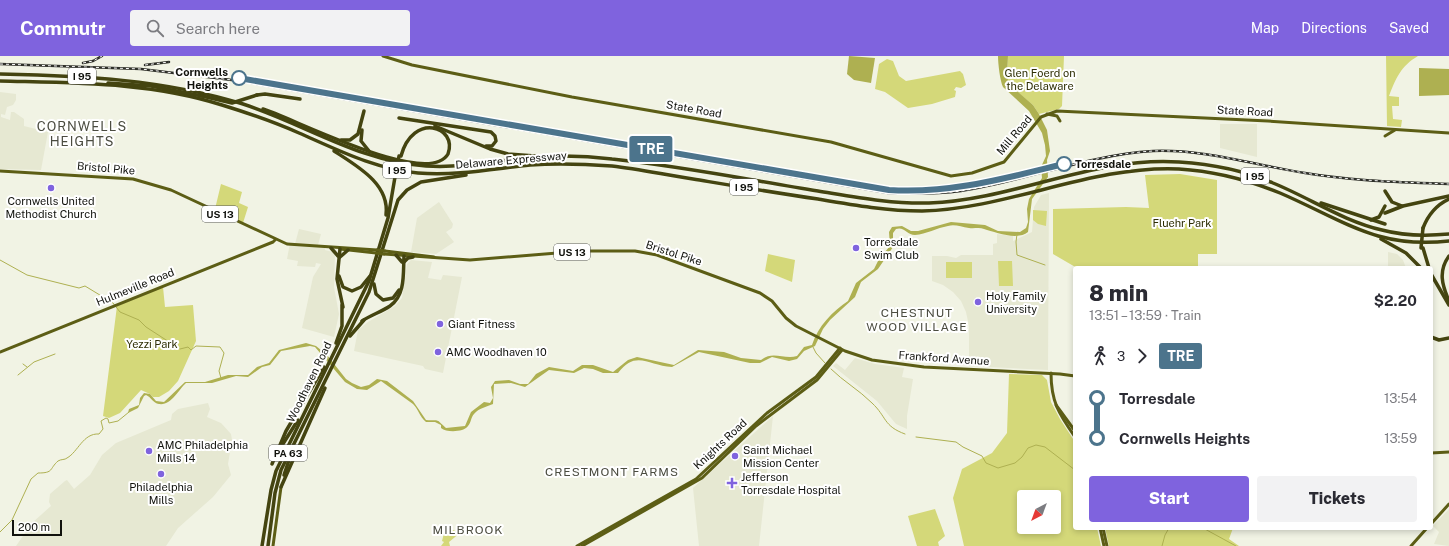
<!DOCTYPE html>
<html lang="en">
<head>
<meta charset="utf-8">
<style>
	:root { --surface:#fff; --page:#f2f2f3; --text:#2b2b33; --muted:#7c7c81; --accent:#7f63de }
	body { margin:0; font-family:"Public Sans",sans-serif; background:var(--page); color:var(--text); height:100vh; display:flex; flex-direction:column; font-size:15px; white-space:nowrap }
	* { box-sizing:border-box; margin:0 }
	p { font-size:13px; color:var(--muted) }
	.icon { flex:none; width:22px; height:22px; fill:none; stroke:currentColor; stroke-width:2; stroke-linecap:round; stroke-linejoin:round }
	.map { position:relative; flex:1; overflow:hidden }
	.details { position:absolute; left:1073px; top:210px; width:360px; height:264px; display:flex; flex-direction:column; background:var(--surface); border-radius:4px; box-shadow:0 2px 6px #0003 }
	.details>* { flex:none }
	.badge { padding:0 8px; border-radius:3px; font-size:14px; line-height:26px }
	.needle { width:26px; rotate:221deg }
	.controls { position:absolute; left:1017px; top:434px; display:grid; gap:8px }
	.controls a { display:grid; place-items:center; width:44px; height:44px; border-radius:4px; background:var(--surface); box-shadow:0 2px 6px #0003; font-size:20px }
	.scale { position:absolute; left:12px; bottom:10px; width:50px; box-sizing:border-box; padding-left:4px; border:2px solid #11120d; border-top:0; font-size:11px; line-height:14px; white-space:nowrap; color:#11120d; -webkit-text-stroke:3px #fff; paint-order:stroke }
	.map>.badge { position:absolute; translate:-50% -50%; box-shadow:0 0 0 2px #fff }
	.legs { display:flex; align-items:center; gap:6px; height:44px; padding:0 16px; font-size:13px }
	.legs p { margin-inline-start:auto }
	.head { display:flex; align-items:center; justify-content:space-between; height:68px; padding:0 16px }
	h1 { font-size:22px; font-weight:800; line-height:30px }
	.button { display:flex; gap:8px; margin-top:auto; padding:8px 16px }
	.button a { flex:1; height:46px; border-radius:4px; background:var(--accent); color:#fff; font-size:16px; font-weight:800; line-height:46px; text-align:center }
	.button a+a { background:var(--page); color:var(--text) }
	ul { padding:0 16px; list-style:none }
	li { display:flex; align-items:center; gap:14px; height:40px; font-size:15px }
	li i { display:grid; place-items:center; width:6px; height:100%; margin:0 5px; background:currentColor }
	li i::after { content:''; width:10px; height:10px; margin:-5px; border:3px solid; border-radius:50%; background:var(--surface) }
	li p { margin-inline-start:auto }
	li:first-child i { background:linear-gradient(#0000 50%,currentColor 0) }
	li:last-child i { background:linear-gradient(currentColor 50%,#0000 0) }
	header { display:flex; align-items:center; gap:24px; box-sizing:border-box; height:56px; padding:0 20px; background:var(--accent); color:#fff }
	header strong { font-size:19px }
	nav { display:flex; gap:22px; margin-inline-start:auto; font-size:14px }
	.search { width:280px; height:36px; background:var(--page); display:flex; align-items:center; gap:10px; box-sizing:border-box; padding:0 14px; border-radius:4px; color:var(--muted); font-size:15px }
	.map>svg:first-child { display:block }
	.built { fill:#e6e8d2 }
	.green { fill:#d4d879; fill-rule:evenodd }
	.water { fill:#aeb051 }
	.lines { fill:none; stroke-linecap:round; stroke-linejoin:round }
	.stream { stroke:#aeb051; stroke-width:1 }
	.major { stroke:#5c5d15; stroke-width:3 }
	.highway { stroke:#444410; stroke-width:3.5 }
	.rail-casing { stroke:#2d2e28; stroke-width:2.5 }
	.rail { stroke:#fff; stroke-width:1; stroke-dasharray:3; stroke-linecap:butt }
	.major-bridge { stroke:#5c5d15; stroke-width:3 }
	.highway-bridge { stroke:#444410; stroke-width:3.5 }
	.line-1-casing { stroke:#fff; stroke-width:9 }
	.line-1 { stroke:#4c748c; stroke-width:6 }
	.stop-1-dot { fill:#fff; stroke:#4c748c; stroke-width:2 }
	.poi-dot { fill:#7f63de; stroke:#fff; stroke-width:1.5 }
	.labels { text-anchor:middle; stroke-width:4; stroke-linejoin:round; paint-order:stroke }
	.shield { fill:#fff; stroke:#585956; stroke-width:1 }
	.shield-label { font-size:10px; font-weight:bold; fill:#11120d }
	.stop-label { font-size:11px; font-weight:bold; fill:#11120d; stroke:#fff; text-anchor:end }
	.park-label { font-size:11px; fill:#2f2f05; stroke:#fff }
	.street-label { font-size:11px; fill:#11120d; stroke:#fff }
	.poi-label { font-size:11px; fill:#11120d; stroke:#fff; text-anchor:start }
	.neighbourhood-label { font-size:12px; letter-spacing:1px; fill:#4b4c40; stroke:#fff }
	.quarter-label { font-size:13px; letter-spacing:1px; fill:#4b4c40; stroke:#fff }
</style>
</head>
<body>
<header>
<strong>Commutr</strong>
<div class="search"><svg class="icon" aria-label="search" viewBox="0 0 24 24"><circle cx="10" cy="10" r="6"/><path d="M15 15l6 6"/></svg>Search here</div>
<nav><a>Map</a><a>Directions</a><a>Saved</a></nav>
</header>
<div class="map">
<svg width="1449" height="490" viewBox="0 0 1449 490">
	<rect width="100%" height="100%" fill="#f1f3e4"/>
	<g class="built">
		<polygon points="0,36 16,38 16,44 13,49 7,51 5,59 1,58 1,61 10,64 11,56 14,56 24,63 24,70 48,76 41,114 0,113"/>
		<polygon points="1220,68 1257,68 1257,101 1220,92"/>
		<polygon points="1049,137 1048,314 969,310 969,270 966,256 961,245 953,236 943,229 932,225 932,200 947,200 956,202 961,199 993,199 993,188 997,187 997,178 1013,180 1013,185 1032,176 1034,151 1041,139"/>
		<polygon points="439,146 453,168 452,172 446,176 454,186 436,198 411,196 417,162"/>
		<polygon points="299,173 321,178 318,189 325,190 325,194 333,196 335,198 334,231 339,258 334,281 302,272 313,221 321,208 316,207 315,211 297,210 298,205 287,203 290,187 295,188"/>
		<polygon points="1388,196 1397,198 1403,204 1406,212 1388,212"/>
		<polygon points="411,204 432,206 428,222 441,224 443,219 462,221 443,317 425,313 423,310 354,295 358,274 368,266 395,250 402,242 407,208"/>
		<polygon points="855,302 875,308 904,312 902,321 913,323 907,360 907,373 896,368 877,345 833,310 836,307 845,314"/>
		<polygon points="208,347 210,353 207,361 221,367 231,378 232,384 228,408 231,419 213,441 178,472 166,490 16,490 32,467 51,450 49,446 50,438 65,425 67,424 74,433 90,419 102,399 116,387 171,364 172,358 178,353"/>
		<polygon points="773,360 759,490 699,490 693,432"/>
		<polygon points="1449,453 1449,490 1434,488 1439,476 1433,470"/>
	</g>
	<g class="green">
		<polygon points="1008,0 1064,0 1062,50 1059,53 1039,58 1033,49 1008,28 1007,20"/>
		<path d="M1386 0H1418C1401 10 1396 22 1389 40L1399 41V50H1392L1393 63 1402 64 1401 71 1387 70Z"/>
		<polygon points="887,3 893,5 899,20 906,25 960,15 963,18 966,29 961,32 956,31 954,34 956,35 955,41 932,48 908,52 885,36 875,33 879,8"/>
		<polygon points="1180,118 1217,124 1217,198 1198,198 1198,212 1077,212 1053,198 1053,153 1126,151 1149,152 1145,119"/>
		<polygon points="221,128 242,136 239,147 248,151 243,167 215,153"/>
		<polygon points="1033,154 1047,155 1046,170 1038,168 1033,164"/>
		<polygon points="768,198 795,204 792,226 765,215"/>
		<polygon points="998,205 1012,205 1013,230 999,230"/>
		<rect x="946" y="206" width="26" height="16"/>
		<polygon points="163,231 165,251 193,249 196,285 178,325 169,335 159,341 153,341 150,338 141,334 120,357 109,362 103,360 117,250"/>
		<path d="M1009 318 1042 319 1047 324 1051 346 1060 363 1075 386V472H1097L1101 490H964L953 442 962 413 992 397 1007 377ZM1024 441H1054V471H1024Z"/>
		<polygon points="935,453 945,480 938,486 939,490 917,490 908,460"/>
		<polygon points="1105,472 1233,472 1229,483 1239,490 1109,490"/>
		<polygon points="445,473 453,474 460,477 449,486 450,490 441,490 444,486 442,485"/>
	</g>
	<g class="water">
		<polygon points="849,0 875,2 871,27 854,24 847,18"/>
		<path d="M998 0H1008L1007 20 1009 28 1033 49 1039 58 1047 74 1050 95 1047 104 1048 121 1032 143 1028 176C1017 185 995 176 984 173 979 171 974 173 969 172 961 171 955 168 948 170 937 172 926 178 915 179 907 179 904 170 896 173L893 177V191L878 213 861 226 855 241 830 264 823 273 815 290 804 295 797 303 789 305 772 301 760 307H750L699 296 672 311C649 310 636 293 618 317H603L593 313 584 312 574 317 549 314 525 331 511 327 494 328 493 348C486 351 479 352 474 358 471 361 471 367 468 370 464 376 447 377 441 372V369L435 366H426C419 360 419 354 413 348L381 325 367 334 357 333 345 326 315 291 310 290 281 295 270 309 262 311 248 321 236 320 212 327H186C179 333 171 350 159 348 153 347 151 341 146 339L144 340 138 352 128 357 129 353 139 349 140 342 144 337 150 338 156 345 164 346 185 326H205L228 319H248L257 311 269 307 279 294 306 287 316 290 327 299 346 323 352 327 361 331 369 329 377 323 387 325 413 345 426 364C441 365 435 362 446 372L465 370 471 356 484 346 490 347 493 342 491 331 495 325 509 324 520 328H528L536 318 549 311 573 315 582 309H593L613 316 628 304 637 301 674 309 698 294 724 296 741 302 761 304C773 294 784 304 797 300L804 291 812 289C818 270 833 255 848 245L856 227 874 213 879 203 890 190 889 176 892 171 902 170 911 175H918L951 166 985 169 998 175 1020 176 1026 172 1028 166 1027 153 1029 143 1042 122 1041 111 1046 100 1045 89 1042 77 1029 55 1003 31C1000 25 998 7 998 0Z"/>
		<polygon points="1419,12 1449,13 1449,39 1419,40"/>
	</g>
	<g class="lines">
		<g class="stream">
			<polyline points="1017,178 1016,186 1017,199 1045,209"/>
			<polyline points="0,204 27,219 79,232 85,230 113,247 120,256 139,264 146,271 180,293 188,291 191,294 196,290 220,291 224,297 219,315 221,322"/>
			<polyline points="813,291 816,297 825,307"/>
			<polyline points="23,308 27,311"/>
			<path d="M831 313C843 325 859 334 872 347 887 361 883 370 905 378"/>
			<polyline points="18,319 34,306 55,298"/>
			<polyline points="916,381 956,386 963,391 982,400 986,407 998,412 1015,407 1022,401 1028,392 1036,389 1045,391 1075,414"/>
			<polyline points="1203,472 1236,490"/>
			<path d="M0 476 12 464 31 423 38 417C54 417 49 413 58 405 61 403 65 404 67 402 78 396 83 377 99 378L103 373 101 365 106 362 108 363 109 367 118 365 129 356"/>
			<polyline points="1162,490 1165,479 1169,472"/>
		</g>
		<g class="major">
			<polyline points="383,0 412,9 572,41 831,86 951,120 972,117 1004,106 1041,61 1057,55 1268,65 1449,77"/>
			<polyline points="1047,58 1057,60 1060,65"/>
			<polyline points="1385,80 1395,74"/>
			<polyline points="0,115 133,123 171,134 287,188 377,194"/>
			<polyline points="340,193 376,197"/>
			<polyline points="385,195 434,201"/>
			<polyline points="384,198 470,204 582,195 635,195 657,199 760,237 772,245 786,262 796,270 845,295 872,304 924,311 1060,318 1075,320"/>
			<polyline points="0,296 273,186 275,184"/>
			<path d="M1051 317C1051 346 1059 358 1075 381"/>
			<polyline points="1056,349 1075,375"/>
			<polyline points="1431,397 1449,396"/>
			<polyline points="1431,468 1449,448"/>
			<polyline points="1100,472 1104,490"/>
			<polyline points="1103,472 1107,490"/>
			<polyline points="273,490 281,431"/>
			<polyline points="577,490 696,423 767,357 816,321 840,292"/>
			<polyline points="582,490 702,422 756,370 817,324 842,294"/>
			<polyline points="1411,490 1427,472"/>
		</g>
		<g class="highway">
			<path d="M0 18C84 20 162 23 243 48 305 68 360 106 426 110 456 112 485 107 515 103 547 99 580 99 612 103 681 110 750 124 818 135 855 141 891 148 929 147 1014 144 1094 100 1179 106 1211 108 1243 114 1273 127 1310 142 1343 165 1382 174 1404 180 1427 180 1449 178"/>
			<path d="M0 25C74 27 150 26 222 49 248 57 274 66 299 77 338 94 375 113 418 117 456 120 492 113 530 109 557 107 585 108 612 110 639 113 666 119 693 123 735 130 776 137 818 143 853 149 887 155 922 155 1009 153 1091 109 1179 113 1213 115 1248 124 1280 137 1343 164 1376 193 1449 185"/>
			<polyline points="108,27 151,30 202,40"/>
			<polyline points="257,39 265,38 300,43"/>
			<path d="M263 53C293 62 428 133 448 98 458 70 413 56 401 100"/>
			<polyline points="399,62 491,76 495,80 496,85 492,90 486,90"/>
			<polyline points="435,70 490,93 508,98 535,100"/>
			<polyline points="362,74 361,85 369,95"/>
			<polyline points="341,84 350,84 358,78 364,55"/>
			<path d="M334 95C357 110 390 128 386 159"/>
			<polyline points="1385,135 1392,146 1402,150"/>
			<polyline points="1321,147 1385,168"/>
			<polyline points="1385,157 1403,150 1449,140"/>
			<polyline points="1371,164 1379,161 1385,150"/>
			<path d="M1423 172C1428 159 1436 149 1449 143"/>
			<polyline points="1381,183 1406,197 1421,212"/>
			<polyline points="331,192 338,200"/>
			<polyline points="1423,192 1429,212"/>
			<polyline points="340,193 337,223 343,251"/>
			<polyline points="396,199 402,206"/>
			<path d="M1449 200C1438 215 1442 229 1449 245"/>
			<polyline points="340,201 348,194"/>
			<polyline points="404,206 408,202 413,201"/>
			<polyline points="1431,218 1449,249"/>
			<polyline points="339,220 343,231 352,235 361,231 370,220"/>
			<polyline points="374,228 376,238 383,244 393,242 399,234"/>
			<path d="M362 265C371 259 381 256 390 250 406 239 403 216 404 200"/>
			<polyline points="350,280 364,264"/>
			<polyline points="1431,281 1439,284 1449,282"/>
			<polyline points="336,287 342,270 342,249"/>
			<polyline points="281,391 298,364"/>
			<polyline points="272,408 286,375 324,311"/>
			<polyline points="284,419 293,392"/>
			<polyline points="281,431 325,332"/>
			<polyline points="262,490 271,434 276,415 369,225 388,162 395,121"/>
			<polyline points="268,490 275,437 281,414 369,236 398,144 407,134 421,126 466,119"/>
		</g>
		<g class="rail-casing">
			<g id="rail">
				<polyline points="83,7 93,5 102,0"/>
				<path d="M0 8 141 13 240 25 888 137C912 138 937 138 961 135 1025 125 1087 99 1153 95 1205 93 1254 109 1305 117 1352 125 1401 126 1449 128"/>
				<polyline points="145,9 169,6"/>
			</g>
		</g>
		<use href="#rail" class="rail"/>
		<g class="major-bridge">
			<polyline points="377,194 385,195"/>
			<polyline points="376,197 384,198"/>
		</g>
		<g class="highway-bridge">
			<polyline points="202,40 232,47 257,39"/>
			<polyline points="395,121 399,100"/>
			<polyline points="1421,192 1423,172"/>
		</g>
	</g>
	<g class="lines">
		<g class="line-1-casing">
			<path id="line-1" d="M239 22 889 134C950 138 1006 122 1064 108"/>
		</g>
		<use href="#line-1" class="line-1"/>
	</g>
	<g class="stop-1-dot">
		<circle cx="239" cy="22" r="7"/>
		<circle cx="1064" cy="108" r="7"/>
	</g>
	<g class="poi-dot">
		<circle cx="51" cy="132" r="4"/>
		<circle cx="856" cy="192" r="4"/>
		<circle cx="978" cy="246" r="4"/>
		<circle cx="440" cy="268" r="4"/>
		<circle cx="438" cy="296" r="4"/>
		<circle cx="149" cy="395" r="4"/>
		<circle cx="735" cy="400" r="4"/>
		<circle cx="161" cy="418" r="4"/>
		<path d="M730 421h4v4h4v4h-4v4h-4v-4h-4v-4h4z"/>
	</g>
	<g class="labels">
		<g class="shield">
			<rect x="68" y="12" width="28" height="16" rx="3"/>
			<rect x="383" y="106" width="28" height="16" rx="3"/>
			<rect x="1241" y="112" width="28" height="16" rx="3"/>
			<rect x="730" y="123" width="28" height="16" rx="3"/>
			<rect x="202" y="150" width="36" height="16" rx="3"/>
			<rect x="554" y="188" width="36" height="16" rx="3"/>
			<rect x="269" y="389" width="38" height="16" rx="3"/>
		</g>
		<g class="shield-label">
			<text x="82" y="24">I 95</text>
			<text x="397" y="118">I 95</text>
			<text x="1255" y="124">I 95</text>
			<text x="744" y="135">I 95</text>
			<text x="220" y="162">US 13</text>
			<text x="572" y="200">US 13</text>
			<text x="288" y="401">PA 63</text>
		</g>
		<g class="stop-label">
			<text x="228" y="20">Cornwells<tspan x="228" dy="13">Heights</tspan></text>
			<text x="1075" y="112" text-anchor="start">Torresdale</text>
		</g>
		<g class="park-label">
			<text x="1040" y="21">Glen Foerd on<tspan x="1040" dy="13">the Delaware</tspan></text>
			<text x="1182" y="171">Fluehr Park</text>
			<text x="152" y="292">Yezzi Park</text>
		</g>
		<g class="street-label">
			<text transform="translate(694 53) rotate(10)" y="4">State Road</text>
			<text transform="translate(1245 55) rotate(3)" y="4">State Road</text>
			<text transform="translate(1014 79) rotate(-50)" y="4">Mill Road</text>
			<text transform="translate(511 104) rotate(-5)" y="4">Delaware Expressway</text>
			<text transform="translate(106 112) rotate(5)" y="4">Bristol Pike</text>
			<text transform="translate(674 197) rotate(18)" y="4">Bristol Pike</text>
			<text transform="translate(135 231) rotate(-22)" y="4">Hulmeville Road</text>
			<text transform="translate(944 302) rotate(4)" y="4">Frankford Avenue</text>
			<text transform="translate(309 326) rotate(-64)" y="4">Woodhaven Road</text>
			<text transform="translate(720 388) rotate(-43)" y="4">Knights Road</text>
		</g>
		<g class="poi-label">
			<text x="51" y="149" text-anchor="middle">Cornwells United<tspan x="51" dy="13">Methodist Church</tspan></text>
			<text x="864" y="190">Torresdale<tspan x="864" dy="13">Swim Club</tspan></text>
			<text x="986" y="244">Holy Family<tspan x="986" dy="13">University</tspan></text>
			<text x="448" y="272">Giant Fitness</text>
			<text x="446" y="300">AMC Woodhaven 10</text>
			<text x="157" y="393">AMC Philadelphia<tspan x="157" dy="13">Mills 14</tspan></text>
			<text x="743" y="398">Saint Michael<tspan x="743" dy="13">Mission Center</tspan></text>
			<text x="741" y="425">Jefferson<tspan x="741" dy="13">Torresdale Hospital</tspan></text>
			<text x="161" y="435" text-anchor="middle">Philadelphia<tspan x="161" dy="13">Mills</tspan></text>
		</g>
		<g class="neighbourhood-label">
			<text x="917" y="261">CHESTNUT<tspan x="917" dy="14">WOOD VILLAGE</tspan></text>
			<text x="612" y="420">CRESTMONT FARMS</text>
			<text x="468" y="478">MILBROOK</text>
		</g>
		<g class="quarter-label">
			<text x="82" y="75">CORNWELLS<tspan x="82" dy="15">HEIGHTS</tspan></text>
		</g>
	</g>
</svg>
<div class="controls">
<a><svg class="needle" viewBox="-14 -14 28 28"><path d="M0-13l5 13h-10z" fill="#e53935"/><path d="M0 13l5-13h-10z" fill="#7c7c81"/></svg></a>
</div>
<div class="scale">200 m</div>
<b class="badge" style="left:651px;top:93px;background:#4c748c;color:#fff">TRE</b>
<section class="details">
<div class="head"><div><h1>8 min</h1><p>13:51 – 13:59 · Train</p></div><b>$2.20</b></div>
<div class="legs"><svg class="icon" aria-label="walk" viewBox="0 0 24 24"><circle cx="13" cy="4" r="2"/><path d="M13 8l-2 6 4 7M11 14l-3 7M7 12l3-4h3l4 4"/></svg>3<svg class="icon" aria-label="forward" viewBox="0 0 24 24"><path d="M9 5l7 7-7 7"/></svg><b class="badge" style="background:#4c748c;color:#fff">TRE</b></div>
<ul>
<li><i style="color:#4c748c"></i><b>Torresdale</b><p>13:54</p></li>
<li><i style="color:#4c748c"></i><b>Cornwells Heights</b><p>13:59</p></li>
</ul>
<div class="button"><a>Start</a><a>Tickets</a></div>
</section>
</div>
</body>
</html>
